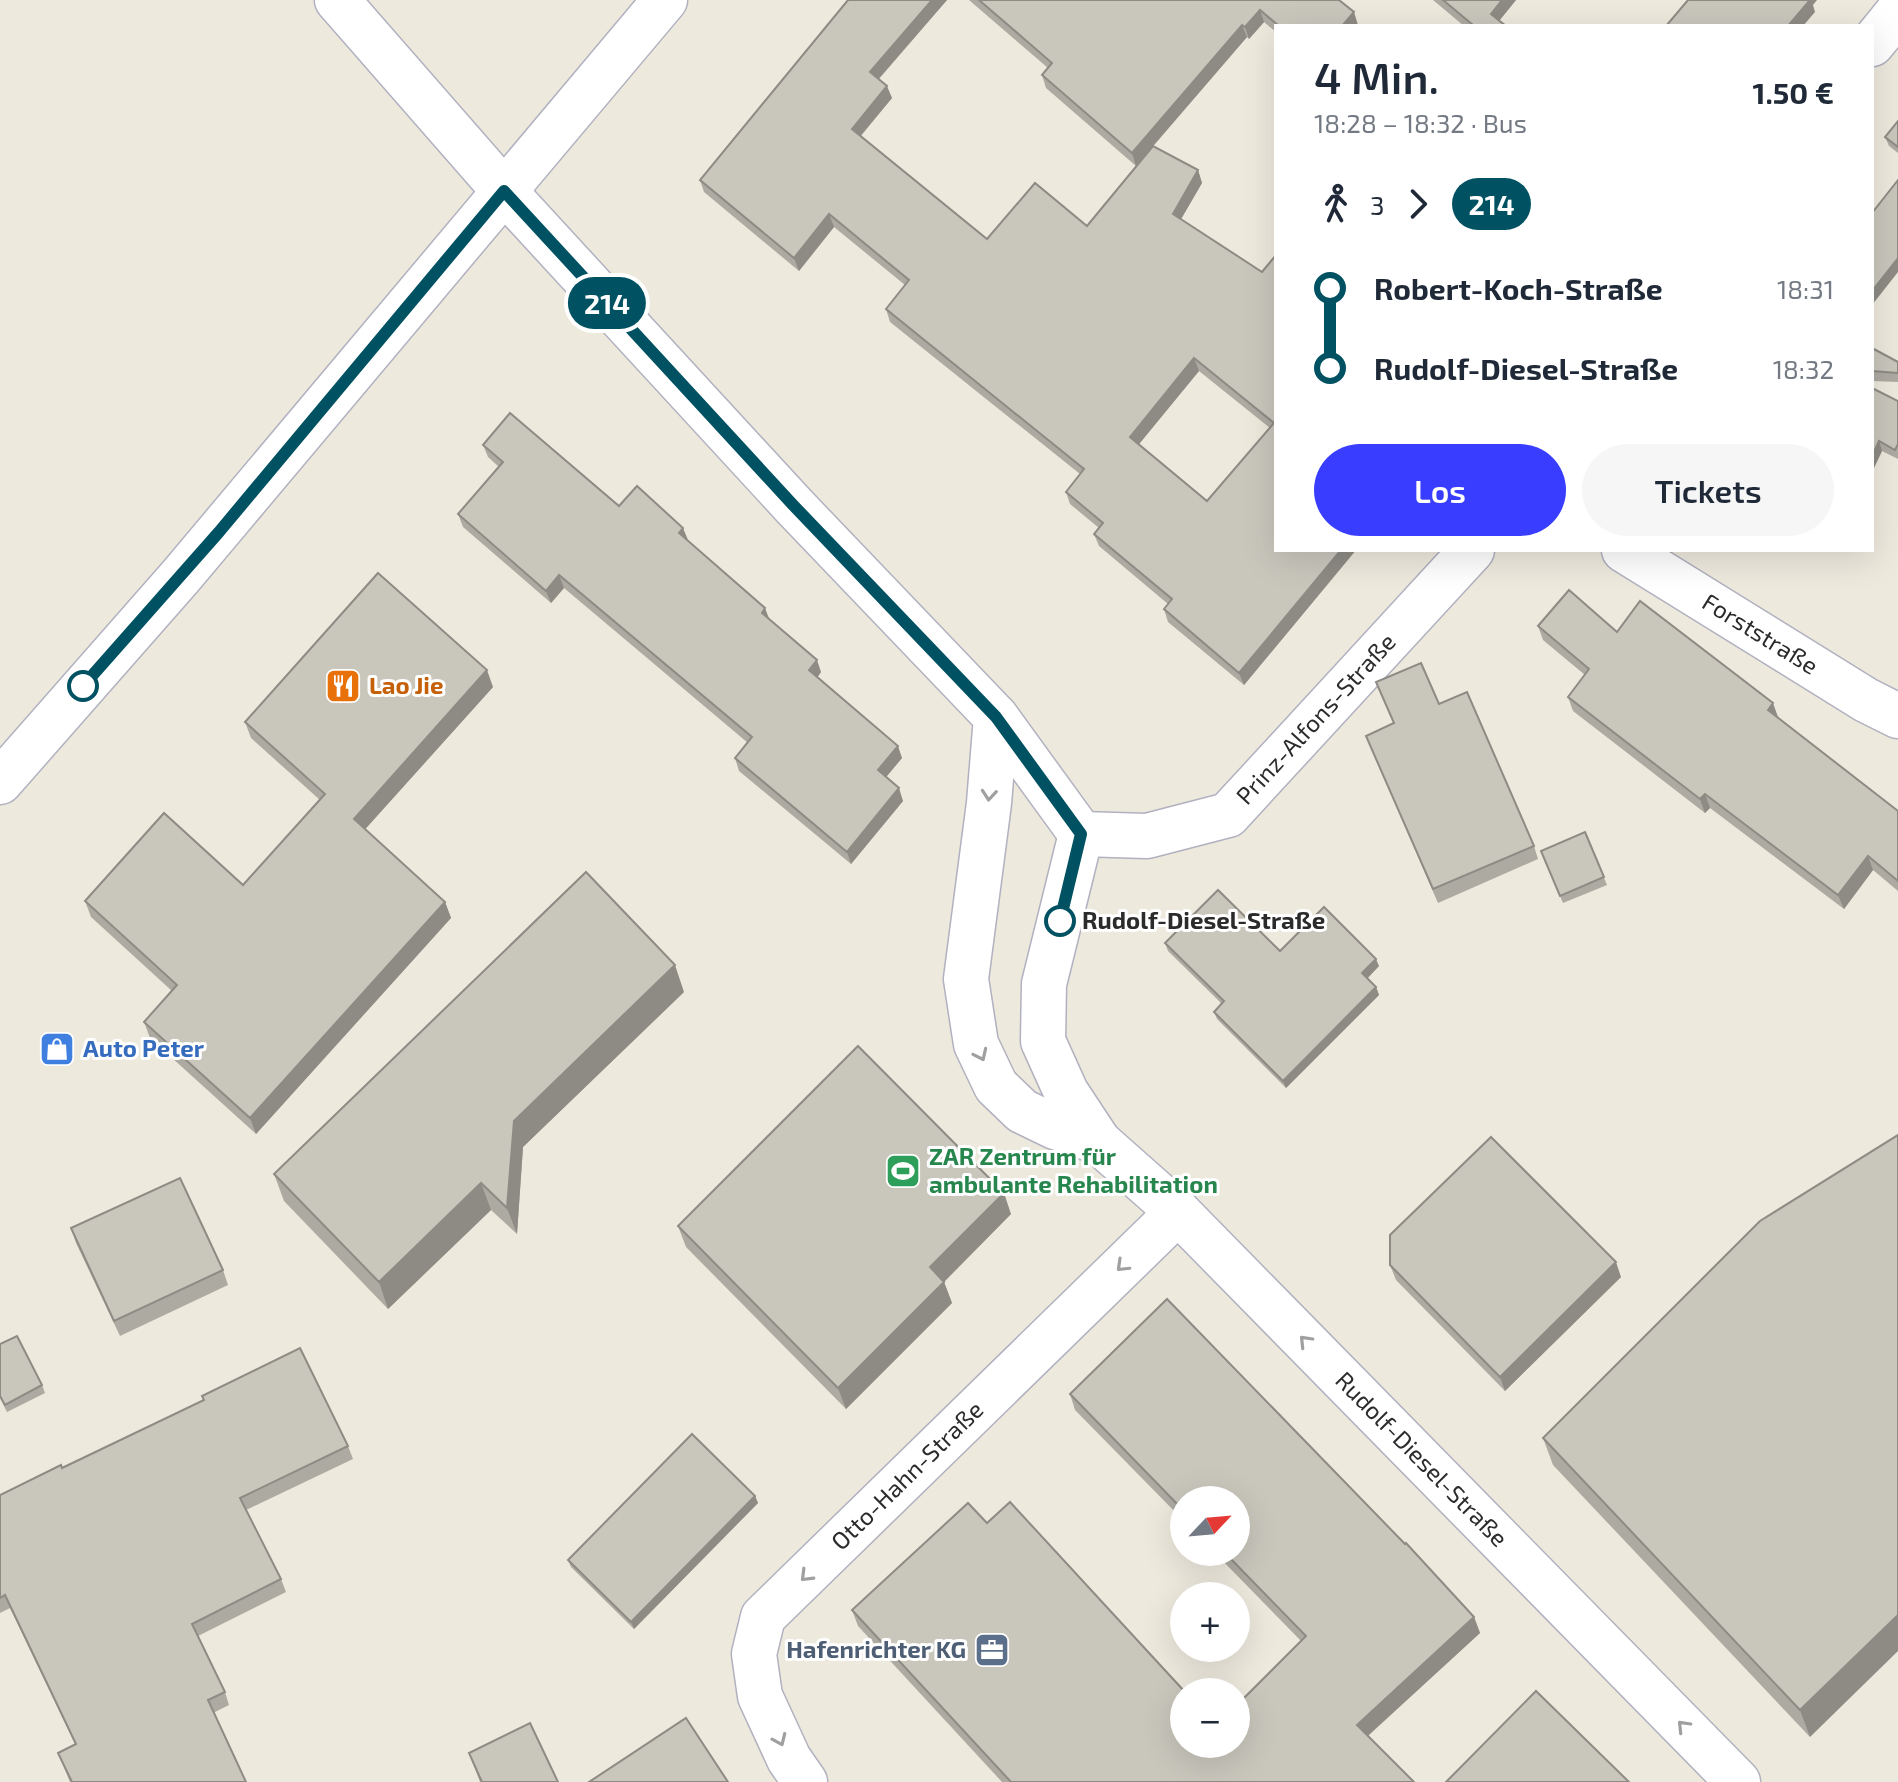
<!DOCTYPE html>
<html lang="de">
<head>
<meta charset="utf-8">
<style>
	:root { --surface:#fff; --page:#f6f6f7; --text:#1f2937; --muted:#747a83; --accent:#393dff }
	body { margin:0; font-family:"Exo 2",sans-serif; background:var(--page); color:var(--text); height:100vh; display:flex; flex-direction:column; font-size:30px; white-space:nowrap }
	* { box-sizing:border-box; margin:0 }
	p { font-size:26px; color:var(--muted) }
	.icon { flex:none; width:44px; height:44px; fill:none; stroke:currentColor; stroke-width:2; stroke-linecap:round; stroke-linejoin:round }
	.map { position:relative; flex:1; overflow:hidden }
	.side { position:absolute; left:1274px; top:24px; width:600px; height:528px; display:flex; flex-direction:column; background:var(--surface); border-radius:0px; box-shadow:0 8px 32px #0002 }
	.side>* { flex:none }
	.badge { padding:0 16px; border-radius:26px; font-size:28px; line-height:52px }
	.needle { width:52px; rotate:64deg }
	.tools { position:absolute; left:1170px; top:1486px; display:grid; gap:16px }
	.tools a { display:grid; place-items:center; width:80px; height:80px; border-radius:50%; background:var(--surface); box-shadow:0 8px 32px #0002; font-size:40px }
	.map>.badge { position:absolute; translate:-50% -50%; box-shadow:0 0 0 4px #fff }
	.legs { display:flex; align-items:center; gap:12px; height:88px; padding:0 40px; font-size:26px }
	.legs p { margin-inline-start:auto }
	.overview { display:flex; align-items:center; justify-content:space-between; height:136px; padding:0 40px }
	h1 { font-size:44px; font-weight:600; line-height:60px }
	.action { display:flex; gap:16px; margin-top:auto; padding:16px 40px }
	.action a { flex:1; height:92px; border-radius:48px; background:var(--accent); color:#fff; font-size:32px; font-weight:600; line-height:92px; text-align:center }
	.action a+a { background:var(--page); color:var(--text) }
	ul { padding:0 40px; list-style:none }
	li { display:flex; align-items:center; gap:28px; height:80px; font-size:30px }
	li i { display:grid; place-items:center; width:12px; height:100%; margin:0 10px; background:currentColor }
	li i::after { content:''; width:20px; height:20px; margin:-10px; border:6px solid; border-radius:50%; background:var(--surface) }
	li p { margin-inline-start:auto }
	li:first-child i { background:linear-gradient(#0000 50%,currentColor 0) }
	li:last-child i { background:linear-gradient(currentColor 50%,#0000 0) }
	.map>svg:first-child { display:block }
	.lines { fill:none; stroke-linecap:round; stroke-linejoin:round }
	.minor-casing { stroke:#b1b1c0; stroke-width:47 }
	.secondary-casing { stroke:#b1b1c0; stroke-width:47 }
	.minor { stroke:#fff; stroke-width:44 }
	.secondary { stroke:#fff; stroke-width:44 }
	.wall { fill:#adaaa2; fill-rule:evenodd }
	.shaded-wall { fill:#8d8b84 }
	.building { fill:#c9c6bc; stroke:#8d8b84; stroke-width:2; fill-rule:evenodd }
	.oneway { stroke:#a0a0a0 }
	.line-1-casing { stroke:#fff; stroke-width:18 }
	.line-1 { stroke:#005262; stroke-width:12 }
	.stop-1-dot { fill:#fff; stroke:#005262; stroke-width:4 }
	.labels { text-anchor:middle; stroke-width:6; stroke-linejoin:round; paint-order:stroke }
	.street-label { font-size:24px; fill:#2b2b2b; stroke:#fff }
	.food-label { font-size:24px; font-weight:bold; fill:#c56008; stroke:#fff; text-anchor:start }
	.stop-label { font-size:24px; font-weight:bold; fill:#2b2b2b; stroke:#fff; text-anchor:start }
	.shop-label { font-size:24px; font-weight:bold; fill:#366cbe; stroke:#fff; text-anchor:start }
	.leisure-label { font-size:24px; font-weight:bold; fill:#27864d; stroke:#fff; text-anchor:start }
	.service-label { font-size:24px; font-weight:bold; fill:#4e5e75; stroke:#fff; text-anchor:end }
</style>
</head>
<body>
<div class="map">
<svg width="1898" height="1782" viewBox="0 0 1898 1782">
	<rect width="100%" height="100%" fill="#eee9dd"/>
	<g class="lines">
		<g class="minor-casing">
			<g id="minor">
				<polyline points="337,0 504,191 794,506 996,717 1081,834"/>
				<polyline points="1872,44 1898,12"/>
				<path id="s1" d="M1624 550 1866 700 1898 716"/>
				<polyline points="996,717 989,803 966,979 976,1044 996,1086 1022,1111 1055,1127 1099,1142"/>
				<path id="s2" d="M1081 834 1044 984 1043 1041 1066 1092 1099 1142 1178 1212 1738 1782"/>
				<path id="s3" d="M1081 834 1147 836 1228 815 1472 550"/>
				<path id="s4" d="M805 1782 789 1759 760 1696 754 1654 763 1617 1178 1212"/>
			</g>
		</g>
		<g class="secondary-casing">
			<polyline id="secondary" points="0,782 181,576 665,0"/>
		</g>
		<use href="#minor" class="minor"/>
		<use href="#secondary" class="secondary"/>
	</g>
	<g class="wall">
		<path d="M848 0H947L879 79 892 98 861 136 987 239 1087 226 1136 166 1046 88 1042 75 1048 68 969 0H1339L1358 25 1357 26H1276V32L1264 22 1249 39 1247 37 1153 146 1198 170 1202 183 1181 219 1262 272 1276 255V550H1356L1244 685 1168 622 1164 609 1168 604 1099 546 1094 534 1099 528 1070 504 1066 492 1080 474 890 322 886 309 905 285 834 227 799 271 704 192 700 180ZM1199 371 1270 428 1207 501 1139 444Z"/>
		<polygon points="1433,0 1516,0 1499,21 1506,26 1464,26"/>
		<polygon points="1898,121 1898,153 1889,146 1885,137"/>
		<polygon points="1872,348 1898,362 1898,382 1872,381"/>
		<polygon points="1872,388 1898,401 1898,459 1882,451 1872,472"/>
		<polygon points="483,445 619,506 688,540 821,672 817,678 902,758 886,777 903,801 851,864 739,771 735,758 748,743 564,588 551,603 463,527 458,514 499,467 488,457"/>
		<polygon points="1538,626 1617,632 1778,717 1778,718 1898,811 1898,891 1873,870 1844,909 1710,808 1705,813 1573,711 1568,697 1585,675 1543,640"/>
		<polygon points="1376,682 1439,704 1534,846 1538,859 1438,903 1366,736 1394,723"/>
		<polygon points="493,687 365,829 445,902 451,918 256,1134 150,1038 144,1022 172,991 91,917 85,901 243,885 320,800 251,738 245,722"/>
		<polygon points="1585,832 1607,885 1563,903 1541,851"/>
		<polygon points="1165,943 1280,951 1379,966 1367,978 1376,987 1379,995 1286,1088 1217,1019 1214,1012 1222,1004 1168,951"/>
		<polygon points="684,992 523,1147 517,1234 491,1210 388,1309 284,1201 274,1174"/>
		<polygon points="1898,1135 1810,1737 1553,1465 1543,1438"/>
		<polygon points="1011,1214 944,1282 952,1303 846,1409 686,1247 678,1226"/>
		<polygon points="71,1228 223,1270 228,1285 120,1336 76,1243"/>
		<polygon points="1390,1265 1621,1277 1505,1391 1396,1280"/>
		<polygon points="0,1344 42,1385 45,1393 7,1412 0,1398"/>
		<polygon points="1070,1394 1474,1617 1480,1633 1368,1736 1414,1782 1002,1782 858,1626 852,1610 1184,1744 1236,1744 1301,1641 1214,1552 1236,1552 1184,1500 1184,1521 1075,1410"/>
		<polygon points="348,1446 353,1459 246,1510 281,1579 286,1592 198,1636 225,1692 229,1705 213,1713 246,1782 70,1782 58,1753 75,1744 10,1608 0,1613 0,1495 62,1468"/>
		<polygon points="755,1496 758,1503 634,1629 571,1567 568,1560"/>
		<polygon points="469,1753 558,1782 480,1782"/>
	</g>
	<g class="shaded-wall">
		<polygon points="932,0 947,0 874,84 870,72"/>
		<polygon points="1502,0 1516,0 1495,26 1491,14"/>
		<polygon points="1808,0 1817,0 1813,5 1815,12 1803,26 1788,26"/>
		<polygon points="1260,10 1264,22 1249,39 1245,27"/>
		<polygon points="1354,12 1358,25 1357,26 1342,26"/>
		<polygon points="1242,25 1247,37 1136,166 1132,153"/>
		<polygon points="887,86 892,98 856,141 852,129"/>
		<polygon points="1198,170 1202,183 1177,226 1173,214"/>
		<polygon points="829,214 834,227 799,271 794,258"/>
		<polygon points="1898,258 1898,272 1872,305 1872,291"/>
		<polygon points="1194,358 1199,371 1135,449 1130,437"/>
		<polygon points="1879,441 1882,451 1872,472 1872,456"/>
		<polygon points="683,528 688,540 683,546 679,533"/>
		<polygon points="1341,550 1356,550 1244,685 1239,673"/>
		<polygon points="559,575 564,588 551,603 546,591"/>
		<polygon points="765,608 770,621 762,613"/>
		<polygon points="817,660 821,672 813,683 809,670"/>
		<polygon points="487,670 493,687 360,835 354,819"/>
		<polygon points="1773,703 1778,717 1773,724 1768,710"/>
		<polygon points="898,746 902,758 882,782 878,770"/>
		<polygon points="899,788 903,801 851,864 847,852"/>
		<polygon points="1705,794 1710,808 1705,813 1700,799"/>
		<polygon points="1868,856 1873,870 1844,909 1838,895"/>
		<polygon points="445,902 451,918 256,1134 250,1118"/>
		<polygon points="1376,959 1379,966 1365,981 1362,973"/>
		<polygon points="675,965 684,992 523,1147 517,1234 507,1208 514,1121"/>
		<polygon points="1376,987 1379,995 1286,1088 1283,1081"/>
		<polygon points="481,1183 491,1210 388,1309 379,1282"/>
		<polygon points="1004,1193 1011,1214 938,1288 930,1267"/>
		<polygon points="1616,1262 1621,1277 1505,1391 1500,1377"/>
		<polygon points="944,1282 952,1303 846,1409 838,1388"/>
		<polygon points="755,1496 758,1503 634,1629 631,1622"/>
		<polygon points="1898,1615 1898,1651 1810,1737 1800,1710"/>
		<polygon points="1474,1617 1480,1633 1362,1741 1357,1725"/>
	</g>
	<g class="building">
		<path d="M848 0H932L870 72 887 86 852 129 987 239 1035 183 1087 226 1153 146 1198 170 1173 214 1262 272 1276 255V550H1341L1239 673 1164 609 1172 599 1094 534 1103 523 1066 492 1084 469 886 309 909 280 829 214 794 258 700 180ZM1194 358 1274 423 1207 501 1130 437Z"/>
		<polygon points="979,0 1339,0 1354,12 1342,26 1279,26 1260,10 1245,27 1242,25 1132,153 1042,75 1052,63"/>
		<polygon points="1443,0 1502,0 1491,14 1506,26 1472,26 1473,25"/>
		<polygon points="1688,0 1810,0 1788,26 1666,26"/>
		<polygon points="1898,121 1898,147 1885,137"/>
		<polygon points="1898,180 1898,258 1872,291 1872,213"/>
		<polygon points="1872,348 1898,362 1898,373 1872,371"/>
		<polygon points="1872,388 1898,401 1898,444 1895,450 1879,441 1872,456"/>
		<polygon points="510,413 619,506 637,486 683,528 679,533 765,608 762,613 817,660 809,670 898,746 878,770 899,788 847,852 735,758 752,737 559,575 546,591 458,514 503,462 483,445"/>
		<polygon points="378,573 487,670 354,819 445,902 250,1118 144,1022 177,985 85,901 164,813 243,885 325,794 245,722"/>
		<polygon points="1569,590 1617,632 1640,601 1773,703 1768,710 1898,811 1898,881 1868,856 1838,895 1705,794 1700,799 1568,697 1589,669 1538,626"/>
		<polygon points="1421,663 1439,704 1467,692 1534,846 1433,889 1366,736 1394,723 1376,682"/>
		<polygon points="1585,832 1604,877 1560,896 1541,851"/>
		<polygon points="586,872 675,965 514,1121 507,1208 481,1183 379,1282 274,1174"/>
		<polygon points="1218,890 1280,951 1324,907 1376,959 1362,973 1376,987 1283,1081 1214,1012 1224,1001 1165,943"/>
		<polygon points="858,1046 1004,1193 930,1267 944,1282 838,1388 678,1226"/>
		<polygon points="1898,1135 1898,1615 1800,1710 1543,1438 1760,1221"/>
		<polygon points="1491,1137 1616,1262 1500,1377 1390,1265 1390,1235"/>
		<polygon points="180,1178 223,1270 114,1321 71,1228"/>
		<polygon points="1167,1299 1405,1544 1406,1543 1474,1617 1357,1725 1414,1782 1011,1782 852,1610 968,1503 987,1523 1010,1502 1185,1692 1184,1744 1236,1744 1236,1706 1306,1636 1224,1552 1236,1552 1236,1500 1184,1500 1184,1511 1070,1394"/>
		<polygon points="17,1336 42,1385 5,1405 0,1396 0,1344"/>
		<polygon points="300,1348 348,1446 240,1498 281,1579 192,1624 225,1692 208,1700 246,1782 72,1782 58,1753 76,1744 5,1595 0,1598 0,1495 61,1465 62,1468 204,1400 202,1396"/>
		<polygon points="692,1434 755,1496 631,1622 568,1560"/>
		<polygon points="1536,1691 1629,1782 1446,1782"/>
		<polygon points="686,1718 728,1782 589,1782"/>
		<polygon points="530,1723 558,1782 482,1782 469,1753"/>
	</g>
	<defs><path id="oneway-chevron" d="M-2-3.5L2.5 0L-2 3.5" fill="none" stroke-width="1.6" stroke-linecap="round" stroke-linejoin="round" transform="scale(2)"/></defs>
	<g class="oneway">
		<use href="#oneway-chevron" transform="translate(989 795) rotate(95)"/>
		<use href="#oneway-chevron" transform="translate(981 1055) rotate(65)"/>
		<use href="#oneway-chevron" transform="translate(1122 1266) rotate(136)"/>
		<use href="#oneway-chevron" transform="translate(1305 1341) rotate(-134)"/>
		<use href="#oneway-chevron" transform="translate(806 1576) rotate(135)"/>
		<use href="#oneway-chevron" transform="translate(1683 1726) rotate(-134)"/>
		<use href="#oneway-chevron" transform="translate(780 1740) rotate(66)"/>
	</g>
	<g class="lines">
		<g class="line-1-casing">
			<polyline id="line-1" points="83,686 219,532 504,191 794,506 996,717 1081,834 1060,921"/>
		</g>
		<use href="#line-1" class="line-1"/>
	</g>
	<defs>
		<g id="restaurant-square" transform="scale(1.8)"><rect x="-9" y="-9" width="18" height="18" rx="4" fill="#e8710a" stroke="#fff"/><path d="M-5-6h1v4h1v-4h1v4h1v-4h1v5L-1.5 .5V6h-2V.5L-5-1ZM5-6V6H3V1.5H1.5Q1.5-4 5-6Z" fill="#fff"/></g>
		<g id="shop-square" transform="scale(1.8)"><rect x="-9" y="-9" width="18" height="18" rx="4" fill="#3f7fe0" stroke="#fff"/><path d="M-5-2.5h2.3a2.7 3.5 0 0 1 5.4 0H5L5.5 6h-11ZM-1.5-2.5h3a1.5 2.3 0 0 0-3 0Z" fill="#fff"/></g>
		<g id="stadium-square" transform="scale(1.8)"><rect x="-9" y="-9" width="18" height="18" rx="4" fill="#2e9e5b" stroke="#fff"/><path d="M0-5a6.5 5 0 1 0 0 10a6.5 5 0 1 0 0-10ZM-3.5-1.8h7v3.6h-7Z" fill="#fff"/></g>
		<g id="office-square" transform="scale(1.8)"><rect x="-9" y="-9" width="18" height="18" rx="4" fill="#5c6f8a" stroke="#fff"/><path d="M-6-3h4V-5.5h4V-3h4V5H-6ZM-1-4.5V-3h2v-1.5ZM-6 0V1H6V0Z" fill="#fff"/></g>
	</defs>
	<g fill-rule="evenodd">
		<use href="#restaurant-square" x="343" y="686"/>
		<use href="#shop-square" x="57" y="1049"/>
		<use href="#stadium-square" x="903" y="1171"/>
		<use href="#office-square" x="992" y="1650"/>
	</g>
	<g class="stop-1-dot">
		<circle cx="83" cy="686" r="14"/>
		<circle cx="1060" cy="921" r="14"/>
	</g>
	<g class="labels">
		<g class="street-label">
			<text dy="8" stroke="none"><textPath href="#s1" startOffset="160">Forststraße</textPath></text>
			<text dy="8" stroke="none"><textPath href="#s3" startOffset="280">Prinz-Alfons-Straße</textPath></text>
			<text dy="8" stroke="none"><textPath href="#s2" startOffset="780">Rudolf-Diesel-Straße</textPath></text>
			<text dy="8" stroke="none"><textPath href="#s4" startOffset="380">Otto-Hahn-Straße</textPath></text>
		</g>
		<g class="food-label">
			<text x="369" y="694">Lao Jie</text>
		</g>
		<g class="stop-label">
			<text x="1082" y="929">Rudolf-Diesel-Straße</text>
		</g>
		<g class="shop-label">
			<text x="83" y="1057">Auto Peter</text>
		</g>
		<g class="leisure-label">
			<text x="929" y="1165">ZAR Zentrum für<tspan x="929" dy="28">ambulante Rehabilitation</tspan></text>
		</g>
		<g class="service-label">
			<text x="966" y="1658">Hafenrichter KG</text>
		</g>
	</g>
</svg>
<div class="tools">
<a><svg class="needle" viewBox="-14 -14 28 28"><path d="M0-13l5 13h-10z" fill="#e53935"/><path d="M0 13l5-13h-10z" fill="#747a83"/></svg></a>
<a>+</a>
<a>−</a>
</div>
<b class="badge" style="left:607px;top:303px;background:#005262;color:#fff">214</b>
<section class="side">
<div class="overview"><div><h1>4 Min.</h1><p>18:28 – 18:32 · Bus</p></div><b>1.50 €</b></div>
<div class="legs"><svg class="icon" aria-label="walk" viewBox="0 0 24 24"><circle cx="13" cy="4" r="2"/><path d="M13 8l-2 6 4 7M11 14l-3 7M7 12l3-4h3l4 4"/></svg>3<svg class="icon" aria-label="forward" viewBox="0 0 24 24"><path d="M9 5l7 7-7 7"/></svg><b class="badge" style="background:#005262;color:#fff">214</b></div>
<ul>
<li><i style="color:#005262"></i><b>Robert-Koch-Straße</b><p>18:31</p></li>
<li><i style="color:#005262"></i><b>Rudolf-Diesel-Straße</b><p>18:32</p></li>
</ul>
<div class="action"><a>Los</a><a>Tickets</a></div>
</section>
</div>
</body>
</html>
